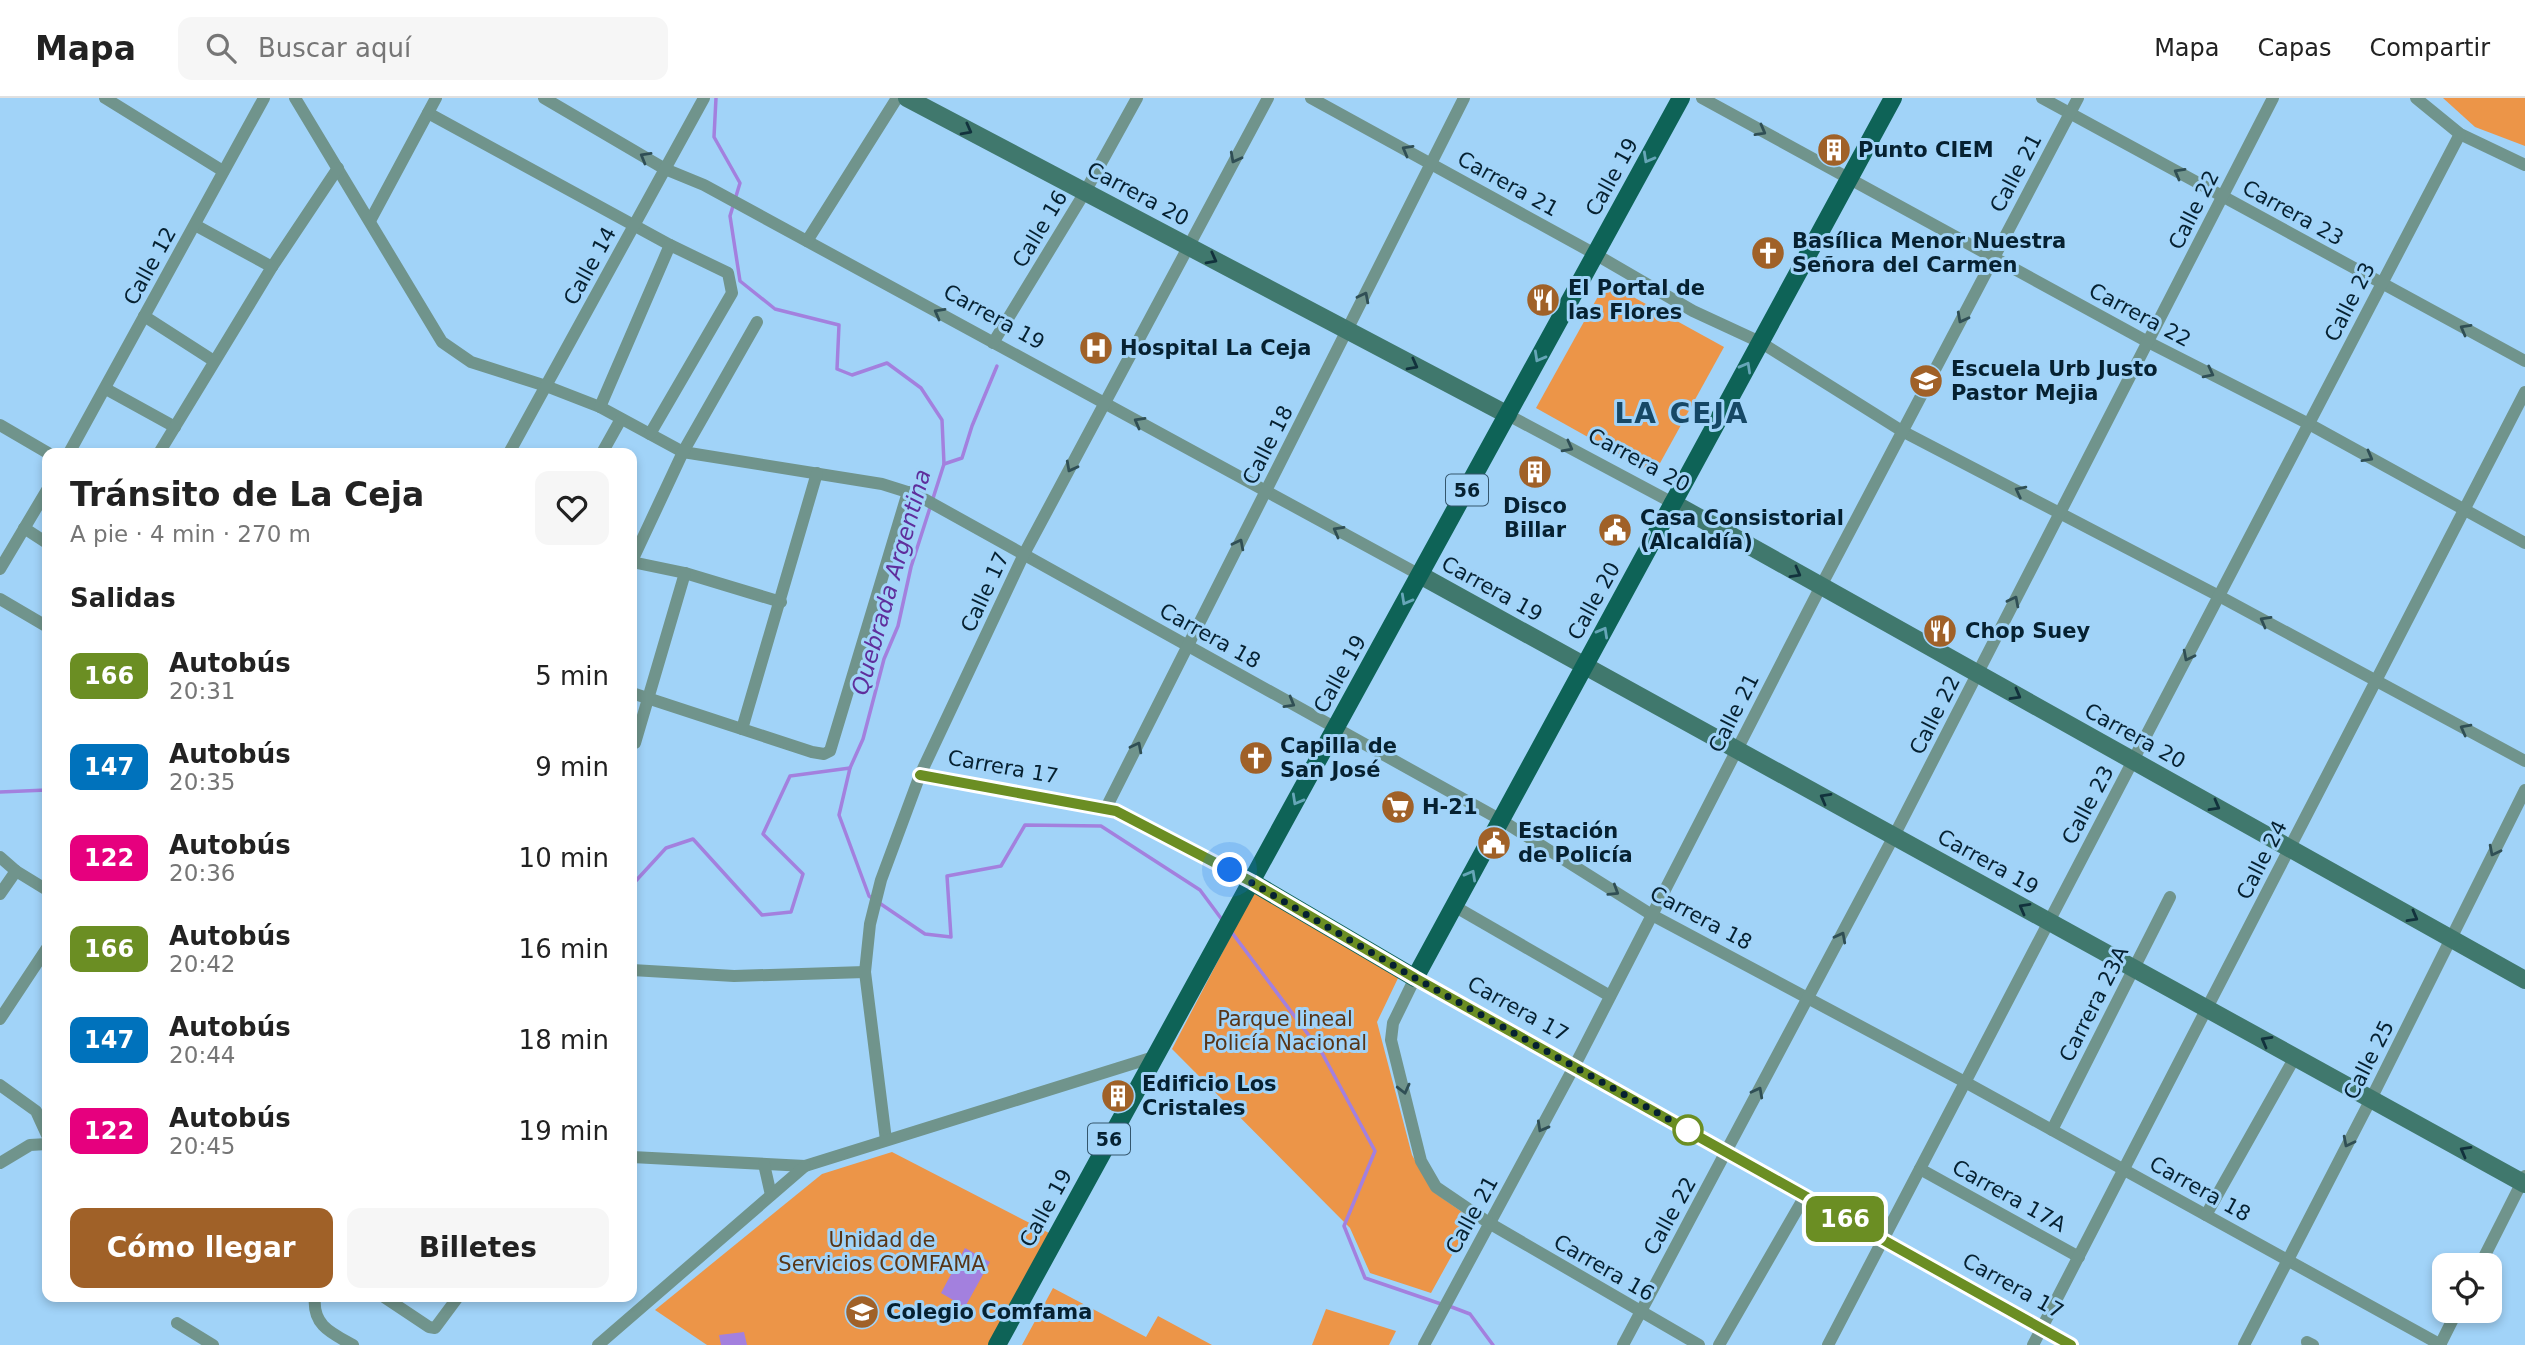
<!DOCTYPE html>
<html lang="es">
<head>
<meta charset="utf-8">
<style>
	:root { --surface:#fff; --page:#f6f6f6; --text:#222; --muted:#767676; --line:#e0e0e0; --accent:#a06128 }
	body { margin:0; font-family:"DejaVu Sans",sans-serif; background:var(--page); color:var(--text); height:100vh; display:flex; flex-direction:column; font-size:26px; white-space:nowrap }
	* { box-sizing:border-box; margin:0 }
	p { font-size:23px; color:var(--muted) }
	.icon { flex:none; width:38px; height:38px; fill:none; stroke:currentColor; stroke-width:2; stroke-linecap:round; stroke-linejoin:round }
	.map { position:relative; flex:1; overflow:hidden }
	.panel { position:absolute; left:42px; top:350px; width:595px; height:854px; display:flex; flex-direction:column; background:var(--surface); border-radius:14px; box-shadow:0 4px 10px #0003 }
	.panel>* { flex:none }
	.badge { padding:0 14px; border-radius:10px; font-size:24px; line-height:46px }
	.buttons { position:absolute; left:2432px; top:1155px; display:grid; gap:14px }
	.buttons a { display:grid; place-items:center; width:70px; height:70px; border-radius:14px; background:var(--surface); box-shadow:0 4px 10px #0003; font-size:35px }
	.you { position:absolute; width:35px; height:35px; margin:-18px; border:5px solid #fff; border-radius:50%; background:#1a73e8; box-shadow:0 0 0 10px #1a73e833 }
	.map>.badge { position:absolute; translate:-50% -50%; box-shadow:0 0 0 4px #fff }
	h2 { padding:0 28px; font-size:26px; line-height:63px }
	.round { display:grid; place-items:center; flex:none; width:74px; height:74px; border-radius:14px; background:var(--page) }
	.head { display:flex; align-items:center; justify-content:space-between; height:119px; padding:0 28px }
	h1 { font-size:33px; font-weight:600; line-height:52px }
	.button { display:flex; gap:14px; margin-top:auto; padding:14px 28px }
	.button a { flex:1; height:80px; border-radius:14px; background:var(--accent); color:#fff; font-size:28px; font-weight:600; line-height:80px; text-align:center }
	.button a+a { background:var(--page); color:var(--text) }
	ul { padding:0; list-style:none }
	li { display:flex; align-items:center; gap:21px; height:91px; padding:0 28px }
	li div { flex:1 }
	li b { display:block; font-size:26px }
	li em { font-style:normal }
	li .badge { min-width:77px; font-weight:700; text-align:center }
	header { display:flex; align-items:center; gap:42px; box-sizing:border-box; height:98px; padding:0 35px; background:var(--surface); border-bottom:2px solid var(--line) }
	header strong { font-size:33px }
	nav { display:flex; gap:38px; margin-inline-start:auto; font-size:24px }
	.search { width:490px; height:63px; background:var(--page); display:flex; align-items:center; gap:18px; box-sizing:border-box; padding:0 24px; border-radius:14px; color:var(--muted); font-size:26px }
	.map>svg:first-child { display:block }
	.green { fill:#ec9548 }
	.water { fill:#a380de }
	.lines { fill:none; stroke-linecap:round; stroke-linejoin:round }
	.stream { stroke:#a380de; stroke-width:3.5 }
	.minor { stroke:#70948c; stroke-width:12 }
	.secondary { stroke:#40786d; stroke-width:18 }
	.primary { stroke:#0e6357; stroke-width:18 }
	.oneway { stroke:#12323d }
	.oneway2 { stroke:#304f55 }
	.oneway3 { stroke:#66a6b8 }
	.line-casing { stroke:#fff; stroke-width:16 }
	.line { stroke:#6b8e23; stroke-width:10 }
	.walk { stroke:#062131; stroke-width:7; stroke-dasharray:0 12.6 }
	.stop-dot { fill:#fff; stroke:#6b8e23; stroke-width:3.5 }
	.labels { text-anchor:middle; stroke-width:6; stroke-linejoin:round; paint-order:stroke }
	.shield { fill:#a1d3f8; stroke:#34566d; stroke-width:2 }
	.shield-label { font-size:19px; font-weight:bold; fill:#062131 }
	.poi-label { font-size:21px; font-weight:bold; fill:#062131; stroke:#a1d3f8; text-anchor:start }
	.street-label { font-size:21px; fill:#062131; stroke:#a1d3f8 }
	.park-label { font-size:21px; fill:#583516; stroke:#a1d3f8 }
	.water-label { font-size:23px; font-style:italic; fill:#5f2e9c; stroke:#a1d3f8 }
	.district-label { font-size:28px; font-weight:bold; letter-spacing:2px; fill:#164866; stroke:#a1d3f8 }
</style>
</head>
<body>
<header>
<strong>Mapa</strong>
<div class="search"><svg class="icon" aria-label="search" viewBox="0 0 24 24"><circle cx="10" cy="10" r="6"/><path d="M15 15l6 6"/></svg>Buscar aquí</div>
<nav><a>Mapa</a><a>Capas</a><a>Compartir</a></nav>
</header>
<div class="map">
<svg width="2525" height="1247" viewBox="0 0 2525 1247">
	<rect width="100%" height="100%" fill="#a1d3f8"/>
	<g class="green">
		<polygon points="2443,0 2525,0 2525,48 2475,29"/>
		<polygon points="1606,184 1724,249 1654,376 1536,310"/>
		<polygon points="1256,790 1400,876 1377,924 1412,1057 1432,1093 1472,1121 1431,1195 1370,1175 1350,1130 1172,951"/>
		<polygon points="892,1054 1051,1136 989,1247 707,1247 655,1212 822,1076"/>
		<polygon points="1053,1190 1146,1239 1158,1218 1212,1247 1022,1247"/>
		<polygon points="1326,1211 1396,1233 1389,1247 1312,1247"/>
	</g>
	<g class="water">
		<polygon points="965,1150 990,1164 965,1209 941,1195"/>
		<polygon points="744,1234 747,1247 721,1247 719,1237"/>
	</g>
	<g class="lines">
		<g class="stream">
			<polyline points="716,0 714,39 740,85 730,118 740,183 775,211 839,227 837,271 852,277 887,265 921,290 942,322 944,366 911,469 898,528 884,561 863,641 850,670"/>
			<polyline points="944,366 962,360 972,328 997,268"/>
			<polyline points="0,694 47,692"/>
			<polyline points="632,787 666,750 693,741 762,817 791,814 803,776 763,736 790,678 850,670 839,717 869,798 925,836 951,839 947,778 1001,768 1025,727 1101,728 1200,792 1223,823"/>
			<polyline points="1230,832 1322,955 1375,1053 1344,1128 1365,1180 1441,1206"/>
			<polyline points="1449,1208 1470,1216 1493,1247"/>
		</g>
		<g class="minor">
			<polyline points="105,0 223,73"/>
			<polyline points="295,0 442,244 471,264 546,288 600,309 683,354 882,386 917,397 1501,722 1652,817 1965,984 2441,1247"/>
			<polyline points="544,0 665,71 704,87 1420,477"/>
			<polyline points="1311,0 1595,156 1693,213 1760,244 1902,333 2219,498 2525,663"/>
			<polyline points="1702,0 2148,244 2309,326 2525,445"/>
			<polyline points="2042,0 2525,263"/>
			<polyline points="2416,0 2460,36 2525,67"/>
			<polyline points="428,15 670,147 728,175 732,195 650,336"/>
			<polyline points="370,123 436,0"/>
			<polyline points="195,127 272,169"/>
			<polyline points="807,143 897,0"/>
			<polyline points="144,218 214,263"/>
			<polyline points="993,245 1085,94 1137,0"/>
			<polyline points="106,291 175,329"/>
			<polyline points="600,309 670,147"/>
			<polyline points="1508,317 1673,405"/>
			<polyline points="0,327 48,355"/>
			<polyline points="69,355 264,0"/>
			<polyline points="159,355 272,169 338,70"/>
			<polyline points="509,355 704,0"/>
			<polyline points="602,355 621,321"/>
			<polyline points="24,430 47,445"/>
			<polyline points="632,463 683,354 757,224"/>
			<polyline points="632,464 685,475 781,504"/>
			<polyline points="0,471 47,392"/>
			<polyline points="0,501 46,528"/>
			<polyline points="632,595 812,654 824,656 830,653 908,394"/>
			<polyline points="742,631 817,375"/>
			<polyline points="635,645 685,475"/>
			<polyline points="920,677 1117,713 1252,784"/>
			<polyline points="1106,710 1464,0"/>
			<polyline points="0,759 16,773 47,792"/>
			<polyline points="0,796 16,773"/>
			<polyline points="1454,808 1610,898"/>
			<polyline points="632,872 734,878 865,874"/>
			<polyline points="0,921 47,850"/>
			<polyline points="0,987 36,1013 47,1037"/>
			<polyline points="2052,1032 2170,799"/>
			<polyline points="886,1042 865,874 870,826 881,782 920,677 1024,456 1268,0"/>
			<polyline points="632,1059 805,1068 1154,959"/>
			<polyline points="0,1065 30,1047 47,1046"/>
			<polyline points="764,1066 771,1097"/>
			<polyline points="1920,1071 2079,1159"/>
			<polyline points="2206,1117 2295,959"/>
			<polyline points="2480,1167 2525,1078"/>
			<path d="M315 1199C312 1227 331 1235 353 1247"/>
			<polyline points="384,1199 429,1229 435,1230 458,1199"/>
			<polyline points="177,1225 213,1247"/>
			<polyline points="2307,1244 2313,1247"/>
			<polyline points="598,1247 805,1068"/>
			<polyline points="1424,1247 1574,969 1821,488 2078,0"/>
			<polyline points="1623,1247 1894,738 2273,0"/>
			<polyline points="1699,1247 1489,1125 1436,1089 1421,1063 1391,942 1393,925 1415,880 2072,1247"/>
			<polyline points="1719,1247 1805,1098"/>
			<polyline points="1828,1247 2460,36"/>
			<polyline points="2033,1247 2525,294"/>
			<polyline points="2244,1247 2371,1001 2525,692"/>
			<polyline points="2440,1247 2457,1213"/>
		</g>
		<g class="secondary">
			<polyline points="907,0 1508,317"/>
			<polyline points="1673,405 2525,882"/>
			<polyline points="1420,477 2525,1086"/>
		</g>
		<g class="primary">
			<polyline points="1252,784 1415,880 1893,0"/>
			<polyline points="997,1247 1681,0"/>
		</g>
	</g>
	<defs><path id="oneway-chevron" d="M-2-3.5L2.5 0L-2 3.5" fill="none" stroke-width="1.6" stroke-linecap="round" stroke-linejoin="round" transform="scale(1.75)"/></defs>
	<g class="oneway">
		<use href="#oneway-chevron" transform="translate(967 32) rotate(28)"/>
		<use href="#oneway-chevron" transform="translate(1212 161) rotate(28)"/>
		<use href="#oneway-chevron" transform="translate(1413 267) rotate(28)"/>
		<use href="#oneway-chevron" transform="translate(1796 475) rotate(29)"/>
		<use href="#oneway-chevron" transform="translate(2016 597) rotate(29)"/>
		<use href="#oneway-chevron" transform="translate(1825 700) rotate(-151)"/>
		<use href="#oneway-chevron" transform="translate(2215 708) rotate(29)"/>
		<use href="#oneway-chevron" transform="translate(2024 810) rotate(-151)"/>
		<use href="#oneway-chevron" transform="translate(2413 819) rotate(29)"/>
		<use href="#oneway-chevron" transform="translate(2266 943) rotate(-151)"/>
		<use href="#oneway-chevron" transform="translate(2465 1053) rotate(-151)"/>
	</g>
	<g class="oneway2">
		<use href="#oneway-chevron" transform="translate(1761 33) rotate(29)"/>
		<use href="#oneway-chevron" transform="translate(1407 52) rotate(-151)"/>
		<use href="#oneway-chevron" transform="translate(645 59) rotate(-150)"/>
		<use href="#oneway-chevron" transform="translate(1235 60) rotate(118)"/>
		<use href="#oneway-chevron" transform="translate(2179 75) rotate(-151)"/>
		<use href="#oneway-chevron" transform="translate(1364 199) rotate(-63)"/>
		<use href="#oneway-chevron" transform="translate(939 215) rotate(-151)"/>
		<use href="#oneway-chevron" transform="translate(1962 220) rotate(118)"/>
		<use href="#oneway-chevron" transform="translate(2465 231) rotate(-151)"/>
		<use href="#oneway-chevron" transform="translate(2209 275) rotate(27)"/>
		<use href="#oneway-chevron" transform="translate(1139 324) rotate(-151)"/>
		<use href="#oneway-chevron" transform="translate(1568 349) rotate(28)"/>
		<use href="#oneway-chevron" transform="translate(2368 359) rotate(29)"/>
		<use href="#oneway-chevron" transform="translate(1071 369) rotate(118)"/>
		<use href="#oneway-chevron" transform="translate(2020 393) rotate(-153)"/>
		<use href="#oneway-chevron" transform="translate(1338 433) rotate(-151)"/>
		<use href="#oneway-chevron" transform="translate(1239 446) rotate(-63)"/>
		<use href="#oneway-chevron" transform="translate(2014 503) rotate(-63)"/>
		<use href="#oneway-chevron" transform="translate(2265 523) rotate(-151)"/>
		<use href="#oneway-chevron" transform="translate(2188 558) rotate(117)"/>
		<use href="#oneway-chevron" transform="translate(1290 605) rotate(30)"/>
		<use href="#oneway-chevron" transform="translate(2465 631) rotate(-152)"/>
		<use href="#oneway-chevron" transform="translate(1137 649) rotate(-63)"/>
		<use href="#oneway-chevron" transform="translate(2494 753) rotate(117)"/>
		<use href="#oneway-chevron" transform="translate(1614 793) rotate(32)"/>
		<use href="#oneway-chevron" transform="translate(1841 839) rotate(-62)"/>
		<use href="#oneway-chevron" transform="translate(1404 991) rotate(76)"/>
		<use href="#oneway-chevron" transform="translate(1758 994) rotate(-62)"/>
		<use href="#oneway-chevron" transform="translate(1542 1029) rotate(119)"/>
		<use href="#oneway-chevron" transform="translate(2348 1044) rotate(117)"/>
	</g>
	<g class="oneway3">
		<use href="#oneway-chevron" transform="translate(1648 60) rotate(119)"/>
		<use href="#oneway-chevron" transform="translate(1539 259) rotate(119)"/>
		<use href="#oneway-chevron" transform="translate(1746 269) rotate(-61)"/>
		<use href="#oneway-chevron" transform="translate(1406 502) rotate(119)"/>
		<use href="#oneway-chevron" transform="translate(1603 534) rotate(-61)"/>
		<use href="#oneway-chevron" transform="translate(1297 702) rotate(119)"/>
		<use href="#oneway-chevron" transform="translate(1471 777) rotate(-61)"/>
	</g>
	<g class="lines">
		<g class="line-casing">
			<polyline id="line" points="920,677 1116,713 1252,784 1415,880 2071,1247"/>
		</g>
		<use href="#line" class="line"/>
		<polyline class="walk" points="1230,772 1415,880 1688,1032"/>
	</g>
	<defs>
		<g id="building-disc" transform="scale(1.75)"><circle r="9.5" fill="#a06128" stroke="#a1d3f8"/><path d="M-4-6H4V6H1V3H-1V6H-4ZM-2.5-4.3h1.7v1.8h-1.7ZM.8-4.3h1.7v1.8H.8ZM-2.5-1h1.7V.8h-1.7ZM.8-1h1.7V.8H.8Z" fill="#fff"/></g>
		<g id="church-disc" transform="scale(1.75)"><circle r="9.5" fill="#a06128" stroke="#a1d3f8"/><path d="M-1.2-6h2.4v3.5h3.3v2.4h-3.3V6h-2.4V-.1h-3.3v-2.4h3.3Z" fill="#fff"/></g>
		<g id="restaurant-disc" transform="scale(1.75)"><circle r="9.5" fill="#a06128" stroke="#a1d3f8"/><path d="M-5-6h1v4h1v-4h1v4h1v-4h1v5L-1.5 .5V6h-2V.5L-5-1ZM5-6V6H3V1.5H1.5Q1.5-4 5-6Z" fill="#fff"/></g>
		<g id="hospital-disc" transform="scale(1.75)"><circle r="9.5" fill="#a06128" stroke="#a1d3f8"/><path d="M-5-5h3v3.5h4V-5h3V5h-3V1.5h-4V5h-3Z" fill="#fff"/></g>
		<g id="school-disc" transform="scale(1.75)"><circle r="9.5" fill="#a06128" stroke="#a1d3f8"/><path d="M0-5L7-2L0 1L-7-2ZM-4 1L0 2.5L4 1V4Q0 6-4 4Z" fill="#fff"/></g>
		<g id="civic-disc" transform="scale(1.75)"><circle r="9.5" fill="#a06128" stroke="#a1d3f8"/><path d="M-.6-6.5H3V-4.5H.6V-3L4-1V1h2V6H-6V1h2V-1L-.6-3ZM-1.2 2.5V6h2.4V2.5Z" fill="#fff"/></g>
		<g id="supermarket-disc" transform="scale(1.75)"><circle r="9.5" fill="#a06128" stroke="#a1d3f8"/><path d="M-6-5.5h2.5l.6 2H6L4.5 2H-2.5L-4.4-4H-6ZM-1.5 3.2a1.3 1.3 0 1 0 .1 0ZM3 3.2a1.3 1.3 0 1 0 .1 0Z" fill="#fff"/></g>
	</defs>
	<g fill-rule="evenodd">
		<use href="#building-disc" x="1834" y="52"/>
		<use href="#church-disc" x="1768" y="155"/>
		<use href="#restaurant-disc" x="1543" y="202"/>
		<use href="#hospital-disc" x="1096" y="250"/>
		<use href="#school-disc" x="1926" y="283"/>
		<use href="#building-disc" x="1535" y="374"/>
		<use href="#civic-disc" x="1615" y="432"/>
		<use href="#restaurant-disc" x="1940" y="533"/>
		<use href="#church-disc" x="1256" y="660"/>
		<use href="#supermarket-disc" x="1398" y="709"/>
		<use href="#civic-disc" x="1494" y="745"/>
		<use href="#building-disc" x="1118" y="998"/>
		<use href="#school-disc" x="862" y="1214"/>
	</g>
	<circle class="stop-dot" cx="1688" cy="1032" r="14"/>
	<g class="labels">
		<g class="shield">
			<rect x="1446" y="376.5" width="42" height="31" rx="5"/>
			<rect x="1088" y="1025.5" width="42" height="31" rx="5"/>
		</g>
		<g class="shield-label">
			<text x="1467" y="399">56</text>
			<text x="1109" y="1048">56</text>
		</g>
		<g class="poi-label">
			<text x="1858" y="59">Punto CIEM</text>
			<text x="1792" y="150">Basílica Menor Nuestra<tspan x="1792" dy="24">Señora del Carmen</tspan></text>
			<text x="1568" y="197">El Portal de<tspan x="1568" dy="24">las Flores</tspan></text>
			<text x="1120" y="257">Hospital La Ceja</text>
			<text x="1951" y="278">Escuela Urb Justo<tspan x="1951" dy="24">Pastor Mejia</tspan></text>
			<text x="1535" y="415" text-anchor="middle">Disco<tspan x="1535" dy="24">Billar</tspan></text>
			<text x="1640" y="427">Casa Consistorial<tspan x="1640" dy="24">(Alcaldía)</tspan></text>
			<text x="1965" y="540">Chop Suey</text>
			<text x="1280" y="655">Capilla de<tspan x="1280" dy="24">San José</tspan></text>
			<text x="1422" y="716">H-21</text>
			<text x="1518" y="740">Estación<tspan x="1518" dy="24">de Policía</tspan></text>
			<text x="1142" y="993">Edificio Los<tspan x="1142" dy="24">Cristales</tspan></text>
			<text x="886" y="1221">Colegio Comfama</text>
		</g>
		<g class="street-label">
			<text transform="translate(2016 75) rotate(-62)" y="7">Calle 21</text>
			<text transform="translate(1612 79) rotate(-61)" y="7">Calle 19</text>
			<text transform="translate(1508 86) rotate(29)" y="7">Carrera 21</text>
			<text transform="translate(1138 96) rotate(28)" y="7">Carrera 20</text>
			<text transform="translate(2194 112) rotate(-63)" y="7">Calle 22</text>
			<text transform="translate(2293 115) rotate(29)" y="7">Carrera 23</text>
			<text transform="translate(1040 131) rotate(-59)" y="7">Calle 16</text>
			<text transform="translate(150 168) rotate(-61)" y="7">Calle 12</text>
			<text transform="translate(590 168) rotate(-61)" y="7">Calle 14</text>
			<text transform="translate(2350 204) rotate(-63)" y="7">Calle 23</text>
			<text transform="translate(2140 217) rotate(28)" y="7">Carrera 22</text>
			<text transform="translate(994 219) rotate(29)" y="7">Carrera 19</text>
			<text transform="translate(1268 347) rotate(-63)" y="7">Calle 18</text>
			<text transform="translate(1639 362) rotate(28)" y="7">Carrera 20</text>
			<text transform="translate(1492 491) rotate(29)" y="7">Carrera 19</text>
			<text transform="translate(985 494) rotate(-65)" y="7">Calle 17</text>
			<text transform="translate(1594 503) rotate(-61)" y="7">Calle 20</text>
			<text transform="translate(1210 538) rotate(29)" y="7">Carrera 18</text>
			<text transform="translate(1340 576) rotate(-61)" y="7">Calle 19</text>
			<text transform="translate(1734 615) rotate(-63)" y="7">Calle 21</text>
			<text transform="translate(1935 617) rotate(-63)" y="7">Calle 22</text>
			<text transform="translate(2135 638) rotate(29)" y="7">Carrera 20</text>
			<text transform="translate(1003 669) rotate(10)" y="7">Carrera 17</text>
			<text transform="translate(2088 707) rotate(-62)" y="7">Calle 23</text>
			<text transform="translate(2262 762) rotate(-63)" y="7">Calle 24</text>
			<text transform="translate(1988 764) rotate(29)" y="7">Carrera 19</text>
			<text transform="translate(1701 820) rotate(28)" y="7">Carrera 18</text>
			<text transform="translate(2094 906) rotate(-63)" y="7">Carrera 23A</text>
			<text transform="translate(1518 911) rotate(29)" y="7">Carrera 17</text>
			<text transform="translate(2369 962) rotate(-63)" y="7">Calle 25</text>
			<text transform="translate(2200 1091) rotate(29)" y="7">Carrera 18</text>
			<text transform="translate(2009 1098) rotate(29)" y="7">Carrera 17A</text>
			<text transform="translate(1046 1110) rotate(-61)" y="7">Calle 19</text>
			<text transform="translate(1472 1117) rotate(-61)" y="7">Calle 21</text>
			<text transform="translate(1670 1118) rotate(-61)" y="7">Calle 22</text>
			<text transform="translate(1604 1170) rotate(30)" y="7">Carrera 16</text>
			<text transform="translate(2013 1188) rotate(29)" y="7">Carrera 17</text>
		</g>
		<g class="park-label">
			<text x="1285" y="928">Parque lineal<tspan x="1285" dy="24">Policía Nacional</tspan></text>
			<text x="882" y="1149">Unidad de<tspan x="882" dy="24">Servicios COMFAMA</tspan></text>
		</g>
		<g class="water-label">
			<text transform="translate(891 484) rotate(-74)" y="8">Quebrada Argentina</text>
		</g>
		<g class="district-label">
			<text x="1682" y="325">LA CEJA</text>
		</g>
	</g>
</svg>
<div class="buttons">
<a><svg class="icon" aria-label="locate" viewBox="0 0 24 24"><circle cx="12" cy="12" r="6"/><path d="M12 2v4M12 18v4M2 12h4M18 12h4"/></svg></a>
</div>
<div class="you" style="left:1230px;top:772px"></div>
<b class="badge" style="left:1845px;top:1121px;background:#6b8e23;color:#fff">166</b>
<section class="panel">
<div class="head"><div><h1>Tránsito de La Ceja</h1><p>A pie · 4 min · 270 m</p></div><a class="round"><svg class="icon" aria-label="heart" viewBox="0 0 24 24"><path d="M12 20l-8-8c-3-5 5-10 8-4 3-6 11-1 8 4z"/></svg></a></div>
<h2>Salidas</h2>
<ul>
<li><span class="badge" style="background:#6b8e23;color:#fff">166</span><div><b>Autobús</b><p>20:31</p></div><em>5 min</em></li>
<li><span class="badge" style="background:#0072bc;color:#fff">147</span><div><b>Autobús</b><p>20:35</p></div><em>9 min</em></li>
<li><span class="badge" style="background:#e6007e;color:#fff">122</span><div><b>Autobús</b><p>20:36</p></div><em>10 min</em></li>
<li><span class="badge" style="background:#6b8e23;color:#fff">166</span><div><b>Autobús</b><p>20:42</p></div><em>16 min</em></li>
<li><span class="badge" style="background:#0072bc;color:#fff">147</span><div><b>Autobús</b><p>20:44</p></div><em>18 min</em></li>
<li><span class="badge" style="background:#e6007e;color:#fff">122</span><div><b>Autobús</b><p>20:45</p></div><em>19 min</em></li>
</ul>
<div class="button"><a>Cómo llegar</a><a>Billetes</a></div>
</section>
</div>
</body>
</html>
